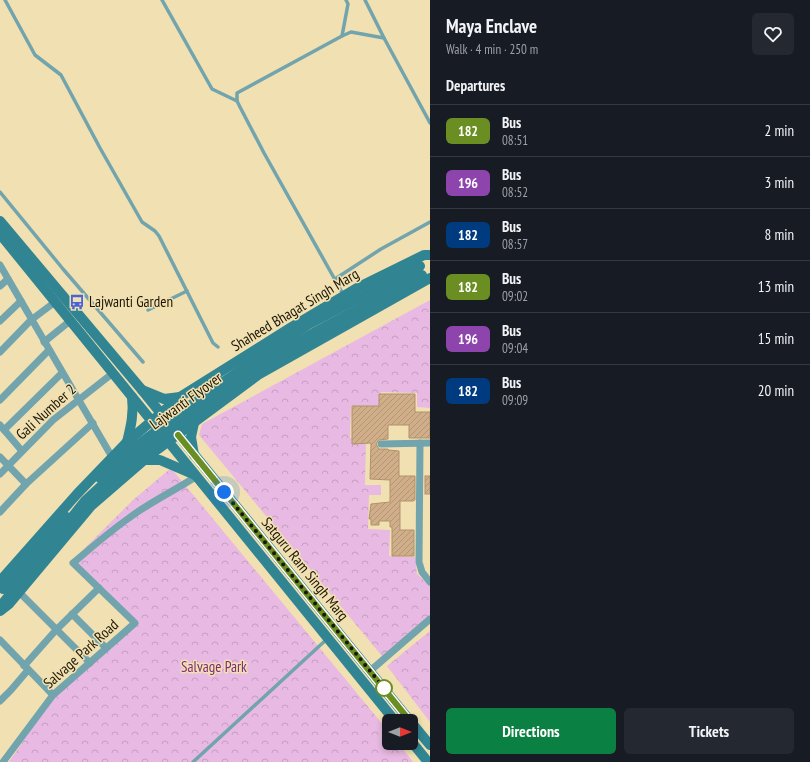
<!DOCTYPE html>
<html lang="en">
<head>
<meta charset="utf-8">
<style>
	:root { --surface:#171b24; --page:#242831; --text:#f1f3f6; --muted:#9ea1a6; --line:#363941; --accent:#0b8043 }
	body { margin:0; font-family:"PT Sans Narrow",sans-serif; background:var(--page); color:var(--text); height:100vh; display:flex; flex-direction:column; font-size:15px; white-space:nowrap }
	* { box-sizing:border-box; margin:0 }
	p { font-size:13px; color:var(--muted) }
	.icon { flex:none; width:22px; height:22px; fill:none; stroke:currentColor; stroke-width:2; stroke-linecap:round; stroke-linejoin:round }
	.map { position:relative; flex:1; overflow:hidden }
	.panel { display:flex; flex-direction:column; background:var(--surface); width:380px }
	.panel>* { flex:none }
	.badge { padding:0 8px; border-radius:6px; font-size:14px; line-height:26px }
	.needle { width:26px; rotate:90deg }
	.buttons { position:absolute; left:382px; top:714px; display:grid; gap:8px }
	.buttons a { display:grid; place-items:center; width:36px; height:36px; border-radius:6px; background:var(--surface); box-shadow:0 2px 6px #0003; font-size:20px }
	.you { position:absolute; width:20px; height:20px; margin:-10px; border:3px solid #fff; border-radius:50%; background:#1a73e8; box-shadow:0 0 0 6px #1a73e833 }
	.map>.badge { position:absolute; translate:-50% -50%; box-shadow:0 0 0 2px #fff }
	h2 { padding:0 16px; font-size:15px; line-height:36px }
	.round { display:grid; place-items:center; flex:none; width:42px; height:42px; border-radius:6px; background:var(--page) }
	.summary { display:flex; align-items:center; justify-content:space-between; height:68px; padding:0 16px }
	h1 { font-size:19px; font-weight:700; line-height:30px }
	.button { display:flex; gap:8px; margin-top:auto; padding:8px 16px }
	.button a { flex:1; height:46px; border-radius:6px; background:var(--accent); color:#fff; font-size:16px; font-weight:700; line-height:46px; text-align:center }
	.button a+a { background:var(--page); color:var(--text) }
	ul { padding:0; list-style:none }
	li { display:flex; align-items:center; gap:12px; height:52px; padding:0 16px; border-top:1px solid var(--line) }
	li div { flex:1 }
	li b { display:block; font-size:15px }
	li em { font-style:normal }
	li .badge { min-width:44px; font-weight:700; text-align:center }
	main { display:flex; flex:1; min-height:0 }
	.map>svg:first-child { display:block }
	.park { fill:url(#park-crowns) }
	.building { fill:url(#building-hatch); stroke:#b1916c }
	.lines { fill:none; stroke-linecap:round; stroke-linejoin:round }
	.lane { stroke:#72a4ad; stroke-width:3.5 }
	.street { stroke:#72a4ad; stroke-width:7 }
	.secondary { stroke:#318593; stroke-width:10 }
	.secondary-bridge { stroke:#318593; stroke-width:10 }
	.line-casing { stroke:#fff; stroke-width:9 }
	.line { stroke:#6b8e23; stroke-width:6 }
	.walk { stroke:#1b1504; stroke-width:4; stroke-dasharray:0 7.2 }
	.stop-dot { fill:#fff; stroke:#6b8e23; stroke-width:2 }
	.labels { text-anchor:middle; stroke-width:3; stroke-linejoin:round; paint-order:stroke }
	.poi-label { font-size:15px; fill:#1b1504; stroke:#f1e0b1; text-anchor:start }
	.street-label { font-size:15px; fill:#1b1504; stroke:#f1e0b1 }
	.park-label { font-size:15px; fill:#7e2a78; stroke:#f1e0b1 }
</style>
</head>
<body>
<main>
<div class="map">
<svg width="430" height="762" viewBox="0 0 430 762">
	<defs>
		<pattern id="park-crowns" width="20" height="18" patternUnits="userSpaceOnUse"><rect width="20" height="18" fill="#e8b9e2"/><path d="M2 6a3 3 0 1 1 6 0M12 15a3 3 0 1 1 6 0" fill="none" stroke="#c69ec0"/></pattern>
		<pattern id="building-hatch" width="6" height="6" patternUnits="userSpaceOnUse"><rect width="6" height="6" fill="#cfae89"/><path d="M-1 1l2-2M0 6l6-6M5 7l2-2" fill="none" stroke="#b19575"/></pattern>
	</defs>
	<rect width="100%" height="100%" fill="#f1e0b1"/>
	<g class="park">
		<polygon points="430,300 430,408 417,407 417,393 381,392 380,407 351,406 350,438 366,439 365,485 381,485 381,495 369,495 368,529 390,530 389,556 415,557 417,574 430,586 430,615 382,656 199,435 202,424"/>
		<polygon points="171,468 389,732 389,743 398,743 413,762 9,762 54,696 68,680 133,620 73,560 133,500"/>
		<polygon points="430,631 430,722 387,666"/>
	</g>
	<g class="building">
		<polygon points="379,394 415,394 415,412 430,412 430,438 409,438 409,425 388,425 388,439 379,440 376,444 379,449 388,449 388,450 399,451 399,476 415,476 415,500 413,501 400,501 400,530 414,530 414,556 392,556 392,527 390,527 390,521 379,521 379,525 371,525 371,519 369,519 371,504 390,502 390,480 370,479 371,443 352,444 352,406 379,406"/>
		<rect x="425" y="476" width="5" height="18"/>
	</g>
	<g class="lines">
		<g class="lane">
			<polyline points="5,0 35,55 61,75 100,148 142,222 155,231 159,236 213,343 218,347"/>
			<polyline points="162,0 212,89 237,101"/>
			<polyline points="365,0 384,38"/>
			<polyline points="342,36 348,4 346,0"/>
			<polyline points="0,192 63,269 143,362"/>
			<polyline points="335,279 381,249 430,222"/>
			<polyline points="343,294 264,153 240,107 237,101 237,93 342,36 351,32 384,38 430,123"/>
			<polyline points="148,310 187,291"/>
			<polyline points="193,762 327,639"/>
		</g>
		<g class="street">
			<polyline points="0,265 112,457"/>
			<polyline points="0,286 8,279"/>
			<polyline points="0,321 21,301"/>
			<polyline points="44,342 70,321"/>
			<polyline points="0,352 31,320 55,302"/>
			<polyline points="0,400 49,350"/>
			<polyline points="0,425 22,451"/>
			<polyline points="4,430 62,373"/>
			<polyline points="420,443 419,562 422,572 430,582"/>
			<polyline points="381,444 430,443"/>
			<polyline points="0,457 26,484"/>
			<polyline points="0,474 53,420 113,373"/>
			<polyline points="0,512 26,484 93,423"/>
			<polyline points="19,592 90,663"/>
			<polyline points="72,614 106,648"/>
			<polyline points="0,640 53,695"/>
			<polyline points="24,666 56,630 99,588"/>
			<polyline points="370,671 430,619"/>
			<polyline points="0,701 11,690 28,670"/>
			<path d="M3 762 53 695 135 623 73 563C91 548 109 532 129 518 150 502 174 491 197 476"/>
		</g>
		<g class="secondary">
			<polyline points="0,221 142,390 410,721"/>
			<polyline points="0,234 395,721"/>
			<polyline points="142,390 164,399 180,397"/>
			<polyline points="194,423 191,437 194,455"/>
			<path d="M127 442C131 426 134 413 132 397"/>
			<polyline points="144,460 160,460 195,475"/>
			<polyline points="0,581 77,494 127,442 180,397 290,328 357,288 424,255 430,255"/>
			<polyline points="0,611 9,604 91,506 150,455 258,375 430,278"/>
			<polyline points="411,722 430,745"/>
			<polyline points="411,741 428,762"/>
		</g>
		<g class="secondary-bridge">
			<polyline points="100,478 121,458 200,398 307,325 420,266"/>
			<polyline points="3,589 65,516"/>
			<polyline points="4,602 85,501 123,466 202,405 310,335 422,275"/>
		</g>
	</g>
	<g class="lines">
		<g class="line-casing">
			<polyline id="line" points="178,435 410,721"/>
		</g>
		<use href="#line" class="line"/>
		<polyline class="walk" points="224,492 384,688"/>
	</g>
	<defs>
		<g id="bus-bare" transform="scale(1.2)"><path d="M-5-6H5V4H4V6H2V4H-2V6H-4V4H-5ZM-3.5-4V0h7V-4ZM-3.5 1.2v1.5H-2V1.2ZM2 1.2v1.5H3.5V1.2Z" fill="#4b63d8" stroke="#f1e0b1" stroke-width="2.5" paint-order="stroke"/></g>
	</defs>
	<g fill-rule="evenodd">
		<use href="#bus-bare" x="77" y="302"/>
	</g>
	<circle class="stop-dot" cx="384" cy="688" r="8"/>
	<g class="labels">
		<g class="poi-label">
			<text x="89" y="307">Lajwanti Garden</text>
		</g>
		<g class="street-label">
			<text transform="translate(295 310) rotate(-31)" y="5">Shaheed Bhagat Singh Marg</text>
			<text transform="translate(186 401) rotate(-36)" y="5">Lajwanti Flyover</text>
			<text transform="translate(46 412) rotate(-42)" y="5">Gali Number 2</text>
			<text transform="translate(305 569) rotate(51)" y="5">Satguru Ram Singh Marg</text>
			<text transform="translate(81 654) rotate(-42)" y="5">Salvage Park Road</text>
		</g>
		<g class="park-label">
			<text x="214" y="672">Salvage Park</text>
		</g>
	</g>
</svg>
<div class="buttons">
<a><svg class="needle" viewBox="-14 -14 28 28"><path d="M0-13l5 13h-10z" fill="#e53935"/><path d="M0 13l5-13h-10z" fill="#9ea1a6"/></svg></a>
</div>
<div class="you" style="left:224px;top:492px"></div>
</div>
<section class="panel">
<div class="summary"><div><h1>Maya Enclave</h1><p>Walk · 4 min · 250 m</p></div><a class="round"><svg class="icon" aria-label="heart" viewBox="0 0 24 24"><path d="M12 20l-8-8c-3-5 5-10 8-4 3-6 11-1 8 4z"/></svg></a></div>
<h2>Departures</h2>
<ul>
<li><span class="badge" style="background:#6b8e23;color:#fff">182</span><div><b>Bus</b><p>08:51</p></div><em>2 min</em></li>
<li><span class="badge" style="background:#8e44ad;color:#fff">196</span><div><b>Bus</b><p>08:52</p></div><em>3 min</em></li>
<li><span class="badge" style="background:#003b80;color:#fff">182</span><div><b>Bus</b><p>08:57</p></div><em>8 min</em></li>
<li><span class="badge" style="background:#6b8e23;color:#fff">182</span><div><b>Bus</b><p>09:02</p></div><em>13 min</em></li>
<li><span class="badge" style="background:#8e44ad;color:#fff">196</span><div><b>Bus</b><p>09:04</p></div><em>15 min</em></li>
<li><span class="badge" style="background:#003b80;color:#fff">182</span><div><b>Bus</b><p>09:09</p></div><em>20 min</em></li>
</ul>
<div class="button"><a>Directions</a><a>Tickets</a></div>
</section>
</main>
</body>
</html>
